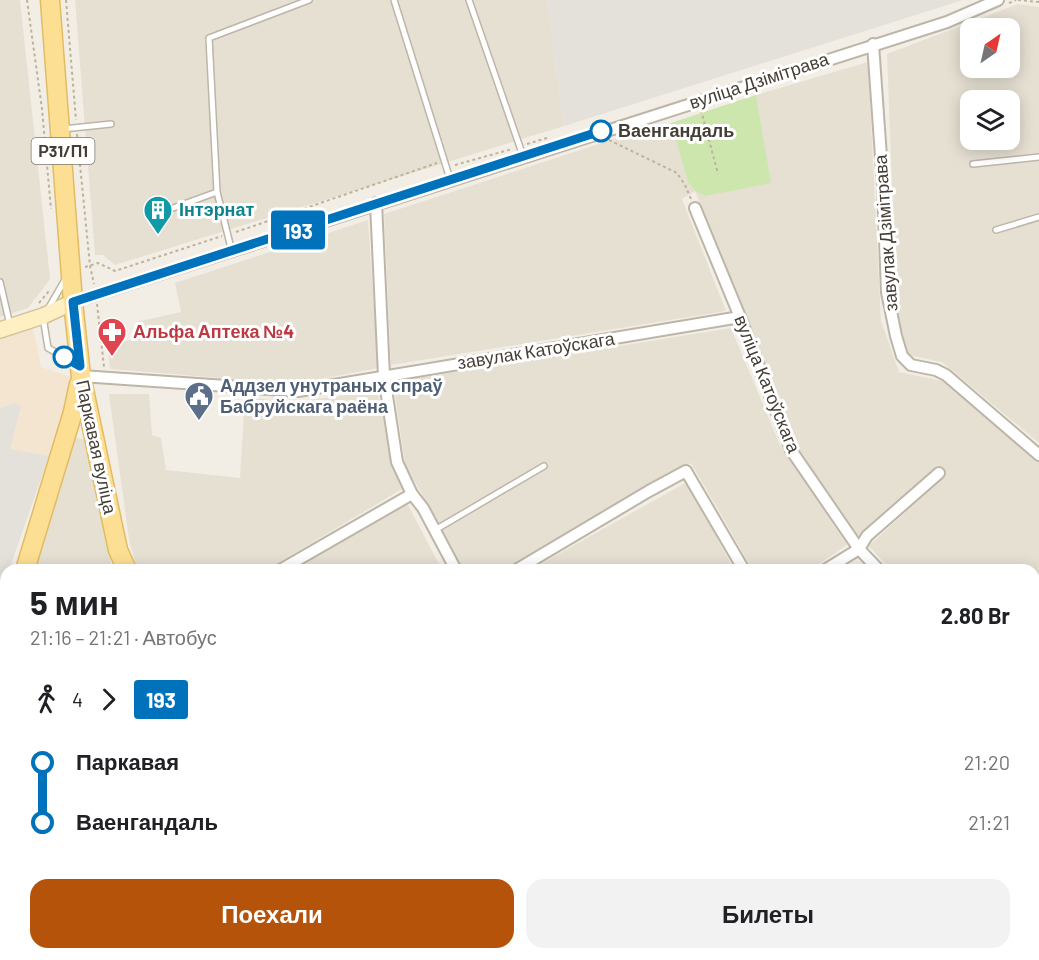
<!DOCTYPE html>
<html lang="ru">
<head>
<meta charset="utf-8">
<style>
	:root { --surface:#fff; --page:#f2f2f2; --text:#202124; --muted:#757577; --accent:#b45309 }
	body { margin:0; font-family:Barlow,sans-serif; background:var(--page); color:var(--text); height:100vh; display:flex; flex-direction:column; font-size:22px; white-space:nowrap }
	* { box-sizing:border-box; margin:0 }
	p { font-size:20px; color:var(--muted) }
	.icon { flex:none; width:33px; height:33px; fill:none; stroke:currentColor; stroke-width:2; stroke-linecap:round; stroke-linejoin:round }
	.map { position:relative; flex:1; overflow:hidden }
	.sheet { position:absolute; left:0px; top:564px; width:1040px; height:396px; display:flex; flex-direction:column; background:var(--surface); border-radius:18px 18px 0 0; box-shadow:0 3px 15px #0003 }
	.sheet>* { flex:none }
	.badge { padding:0 12px; border-radius:4px; font-size:21px; line-height:39px }
	.needle { width:39px; rotate:34deg }
	.buttons { position:absolute; left:960px; top:18px; display:grid; gap:12px }
	.buttons a { display:grid; place-items:center; width:60px; height:60px; border-radius:12px; background:var(--surface); box-shadow:0 3px 15px #0003; font-size:30px }
	.map>.badge { position:absolute; translate:-50% -50%; box-shadow:0 0 0 3px #fff }
	.legs { display:flex; align-items:center; gap:9px; height:66px; padding:0 30px; font-size:20px }
	.legs p { margin-inline-start:auto }
	.headline { display:flex; align-items:center; justify-content:space-between; height:102px; padding:0 30px }
	h1 { font-size:33px; font-weight:700; line-height:45px }
	.action { display:flex; gap:12px; margin-top:auto; padding:12px 30px }
	.action a { flex:1; height:69px; border-radius:18px; background:var(--accent); color:#fff; font-size:24px; font-weight:700; line-height:69px; text-align:center }
	.action a+a { background:var(--page); color:var(--text) }
	ul { padding:0 30px; list-style:none }
	li { display:flex; align-items:center; gap:21px; height:60px; font-size:22px }
	li i { display:grid; place-items:center; width:9px; height:100%; margin:0 8px; background:currentColor }
	li i::after { content:''; width:15px; height:15px; margin:-8px; border:4px solid; border-radius:50%; background:var(--surface) }
	li p { margin-inline-start:auto }
	li:first-child i { background:linear-gradient(#0000 50%,currentColor 0) }
	li:last-child i { background:linear-gradient(currentColor 50%,#0000 0) }
	.map>svg:first-child { display:block }
	.residential { fill:#e6e0d3; fill-rule:evenodd }
	.commercial { fill:#f4e5d0 }
	.industrial { fill:#e4e0da }
	.green { fill:#cde6ae }
	.lines { fill:none; stroke-linecap:round; stroke-linejoin:round }
	.lane-casing { stroke:#bdb6a8; stroke-width:8 }
	.street-casing { stroke:#bdb6a8; stroke-width:14 }
	.secondary-casing { stroke:#d2c295; stroke-width:18 }
	.primary-casing { stroke:#e2bc64; stroke-width:21 }
	.path { stroke:#bfb299; stroke-width:2; stroke-dasharray:3 3; stroke-linecap:butt }
	.lane { stroke:#fff; stroke-width:5 }
	.street { stroke:#fff; stroke-width:10 }
	.secondary { stroke:#fef0c3; stroke-width:15 }
	.primary { stroke:#fddf93; stroke-width:18 }
	.line-1-casing { stroke:#fff; stroke-width:14 }
	.line-1 { stroke:#0072bc; stroke-width:9 }
	.stop-1-dot { fill:#fff; stroke:#0072bc; stroke-width:3 }
	.labels { text-anchor:middle; stroke-width:6; stroke-linejoin:round; paint-order:stroke }
	.shield { fill:#fff; stroke:#7c7872; stroke-width:1.5 }
	.shield-label { font-size:16px; font-weight:bold; fill:#443e35 }
	.street-label { font-size:18px; fill:#443e35; stroke:#fff }
	.stop-label { font-size:18px; font-weight:bold; fill:#443e35; stroke:#fff; text-anchor:start }
	.culture-label { font-size:18px; font-weight:bold; fill:#0d838f; stroke:#fff; text-anchor:start }
	.health-label { font-size:18px; font-weight:bold; fill:#be3a42; stroke:#fff; text-anchor:start }
	.service-label { font-size:18px; font-weight:bold; fill:#4e5e75; stroke:#fff; text-anchor:start }
</style>
</head>
<body>
<div class="map">
<svg width="1039" height="960" viewBox="0 0 1039 960">
	<rect width="100%" height="100%" fill="#f2eee5"/>
	<g class="residential">
		<polygon points="0,0 20,0 50,279 28,308 0,317"/>
		<polygon points="75,0 547,0 564,126 115,265 103,255 95,255"/>
		<path d="M1018 4 1039 7V443L942 362 908 355 897 317 887 54ZM970 28H1010V68H970ZM970 100H1010V140H970Z"/>
		<polygon points="868,62 881,321 899,372 943,381 1039,462 1039,595 1034,604 1034,570 891,570 869,546 946,474 939,465 858,535 794,442 695,191 682,199 726,311 391,365 384,214 605,142 671,123 756,95"/>
		<polygon points="368,220 378,368 295,384 110,369 107,343 140,339 136,322 181,312 175,283"/>
		<polygon points="731,328 780,445 847,545 810,570 753,570 691,463 503,570 464,570 405,464 393,382"/>
		<polygon points="377,391 402,489 266,570 140,570 136,565 129,539 109,394 149,394 152,435 161,438 166,470 240,478 245,397 294,402"/>
		<polygon points="74,437 88,441 112,570 33,570"/>
		<polygon points="687,482 734,570 530,570"/>
		<polygon points="407,503 442,570 293,570"/>
		<polygon points="1039,633 1039,905 1034,924 1034,642"/>
		<polygon points="6,656 6,896 0,903 0,675"/>
		<polygon points="6,922 6,954 217,954 210,960 4,960 0,956 0,928"/>
		<polygon points="254,954 410,954 415,960 247,960"/>
		<polygon points="435,954 652,954 656,959 440,960"/>
		<polygon points="694,954 1013,954 1021,960 687,960"/>
	</g>
	<polygon class="commercial" points="33,327 41,367 74,378 49,456 10,449 13,403 0,408 0,338"/>
	<g class="industrial">
		<polygon points="547,0 963,0 564,126"/>
		<polygon points="13,403 21,406 10,449 49,456 9,570 6,570 6,579 0,601 0,408"/>
	</g>
	<polygon class="green" points="756,95 771,183 705,196 695,191 688,182 671,123"/>
	<g class="lines">
		<g class="lane-casing">
			<g id="lane">
				<polyline points="394,0 450,179"/>
				<polyline points="469,0 523,156"/>
				<polyline points="63,129 111,124"/>
				<polyline points="973,164 1039,157"/>
				<polyline points="173,208 217,192"/>
				<polyline points="996,230 1039,217"/>
				<polyline points="232,252 217,192 209,38 309,0"/>
				<polyline points="0,282 10,325"/>
				<polyline points="48,309 66,278"/>
				<polyline points="43,317 48,348 75,363"/>
				<polyline points="435,530 544,466"/>
			</g>
		</g>
		<g class="street-casing">
			<g id="street">
				<polyline points="873,44 883,185 887,292 896,336 902,356 911,365 936,370 946,375 1039,455"/>
				<polyline points="376,203 384,376 397,462 412,494 423,508 456,570"/>
				<polyline points="695,208 740,317 791,450 859,549 879,570"/>
				<polyline points="73,302 947,22 998,0"/>
				<polyline points="81,376 298,391 740,317"/>
				<polyline points="280,570 412,494"/>
				<polyline points="516,570 649,491 686,471 744,570"/>
				<polyline points="825,570 859,549 867,536 939,473"/>
				<polyline points="1034,624 1039,616"/>
				<polyline points="0,916 6,910"/>
				<polyline points="1030,954 1038,960"/>
				<polyline points="224,960 231,954"/>
				<polyline points="661,960 668,954"/>
			</g>
		</g>
		<g class="secondary-casing">
			<polyline id="secondary" points="0,330 43,316 73,302"/>
		</g>
		<g class="primary-casing">
			<g id="primary">
				<polyline points="50,0 73,302 81,376 118,550 127,570"/>
				<polyline points="25,570 73,412 79,384"/>
				<polyline points="0,652 6,633"/>
				<polyline points="424,954 430,960"/>
			</g>
		</g>
		<g class="path">
			<polyline points="27,0 42,109 51,209"/>
			<polyline points="66,0 76,120"/>
			<polyline points="1018,0 1039,2"/>
			<polyline points="1009,3 1016,0"/>
			<polyline points="701,110 718,174"/>
			<polyline points="77,134 90,266 94,284"/>
			<polyline points="609,140 677,173 685,185 691,199"/>
			<polyline points="527,144 550,137"/>
			<polyline points="455,165 512,149"/>
			<polyline points="236,232 437,163"/>
			<polyline points="85,267 98,263 115,271 222,236"/>
			<polyline points="39,303 49,291"/>
			<polyline points="97,304 104,367"/>
		</g>
		<use href="#lane" class="lane"/>
		<use href="#street" class="street"/>
		<use href="#secondary" class="secondary"/>
		<use href="#primary" class="primary"/>
	</g>
	<g class="lines">
		<g class="line-1-casing">
			<polyline id="line-1" points="64,357 80,366 73,302 601,131"/>
		</g>
		<use href="#line-1" class="line-1"/>
	</g>
	<defs>
		<g id="building-pin" transform="scale(1.5)"><path d="M0 17L-7.5 6A9.5 9.5 0 1 1 7.5 6Z" fill="#0f9aa8" stroke="#fff"/><path d="M-4-6H4V6H1V3H-1V6H-4ZM-2.5-4.3h1.7v1.8h-1.7ZM.8-4.3h1.7v1.8H.8ZM-2.5-1h1.7V.8h-1.7ZM.8-1h1.7V.8H.8Z" fill="#fff"/></g>
		<g id="pharmacy-pin" transform="scale(1.5)"><path d="M0 17L-7.5 6A9.5 9.5 0 1 1 7.5 6Z" fill="#e0444e" stroke="#fff"/><path d="M-2-6h4v4h4v4h-4v4h-4v-4h-4v-4h4Z" fill="#fff"/></g>
		<g id="civic-pin" transform="scale(1.5)"><path d="M0 17L-7.5 6A9.5 9.5 0 1 1 7.5 6Z" fill="#5c6f8a" stroke="#fff"/><path d="M-.6-6.5H3V-4.5H.6V-3L4-1V1h2V6H-6V1h2V-1L-.6-3ZM-1.2 2.5V6h2.4V2.5Z" fill="#fff"/></g>
	</defs>
	<g fill-rule="evenodd">
		<use href="#building-pin" x="158" y="210"/>
		<use href="#pharmacy-pin" x="112" y="332"/>
		<use href="#civic-pin" x="199" y="396"/>
	</g>
	<g class="stop-1-dot">
		<circle cx="601" cy="131" r="10"/>
		<circle cx="64" cy="357" r="10"/>
	</g>
	<g class="labels">
		<rect class="shield" x="31.5" y="138" width="63" height="26" rx="4.5"/>
		<g class="shield-label">
			<text x="63" y="157">Р31/П1</text>
		</g>
		<g class="street-label">
			<text transform="translate(759 81) rotate(-18)" y="6">вуліца Дзімітрава</text>
			<text transform="translate(886 233) rotate(-94)" y="6">завулак Дзімітрава</text>
			<text transform="translate(536 351) rotate(-9)" y="6">завулак Катоўскага</text>
			<text transform="translate(767 384) rotate(68)" y="6">вуліца Катоўскага</text>
			<text transform="translate(96 447) rotate(78)" y="6">Паркавая вуліца</text>
		</g>
		<g class="stop-label">
			<text x="618" y="137">Ваенгандаль</text>
		</g>
		<g class="culture-label">
			<text x="179" y="216">Інтэрнат</text>
		</g>
		<g class="health-label">
			<text x="133" y="338">Альфа Аптека №4</text>
		</g>
		<g class="service-label">
			<text x="220" y="392">Аддзел унутраных спраў<tspan x="220" dy="21">Бабруйскага раёна</tspan></text>
		</g>
	</g>
</svg>
<div class="buttons">
<a><svg class="needle" viewBox="-14 -14 28 28"><path d="M0-13l5 13h-10z" fill="#e53935"/><path d="M0 13l5-13h-10z" fill="#757577"/></svg></a>
<a><svg class="icon" aria-label="layers" viewBox="0 0 24 24"><path d="M12 4l9 5-9 5-9-5zM3 14l9 5 9-5"/></svg></a>
</div>
<b class="badge" style="left:298px;top:230px;background:#0072bc;color:#fff">193</b>
<section class="sheet">
<div class="headline"><div><h1>5 мин</h1><p>21:16 – 21:21 · Автобус</p></div><b>2.80 Br</b></div>
<div class="legs"><svg class="icon" aria-label="walk" viewBox="0 0 24 24"><circle cx="13" cy="4" r="2"/><path d="M13 8l-2 6 4 7M11 14l-3 7M7 12l3-4h3l4 4"/></svg>4<svg class="icon" aria-label="forward" viewBox="0 0 24 24"><path d="M9 5l7 7-7 7"/></svg><b class="badge" style="background:#0072bc;color:#fff">193</b></div>
<ul>
<li><i style="color:#0072bc"></i><b>Паркавая</b><p>21:20</p></li>
<li><i style="color:#0072bc"></i><b>Ваенгандаль</b><p>21:21</p></li>
</ul>
<div class="action"><a>Поехали</a><a>Билеты</a></div>
</section>
</div>
</body>
</html>
